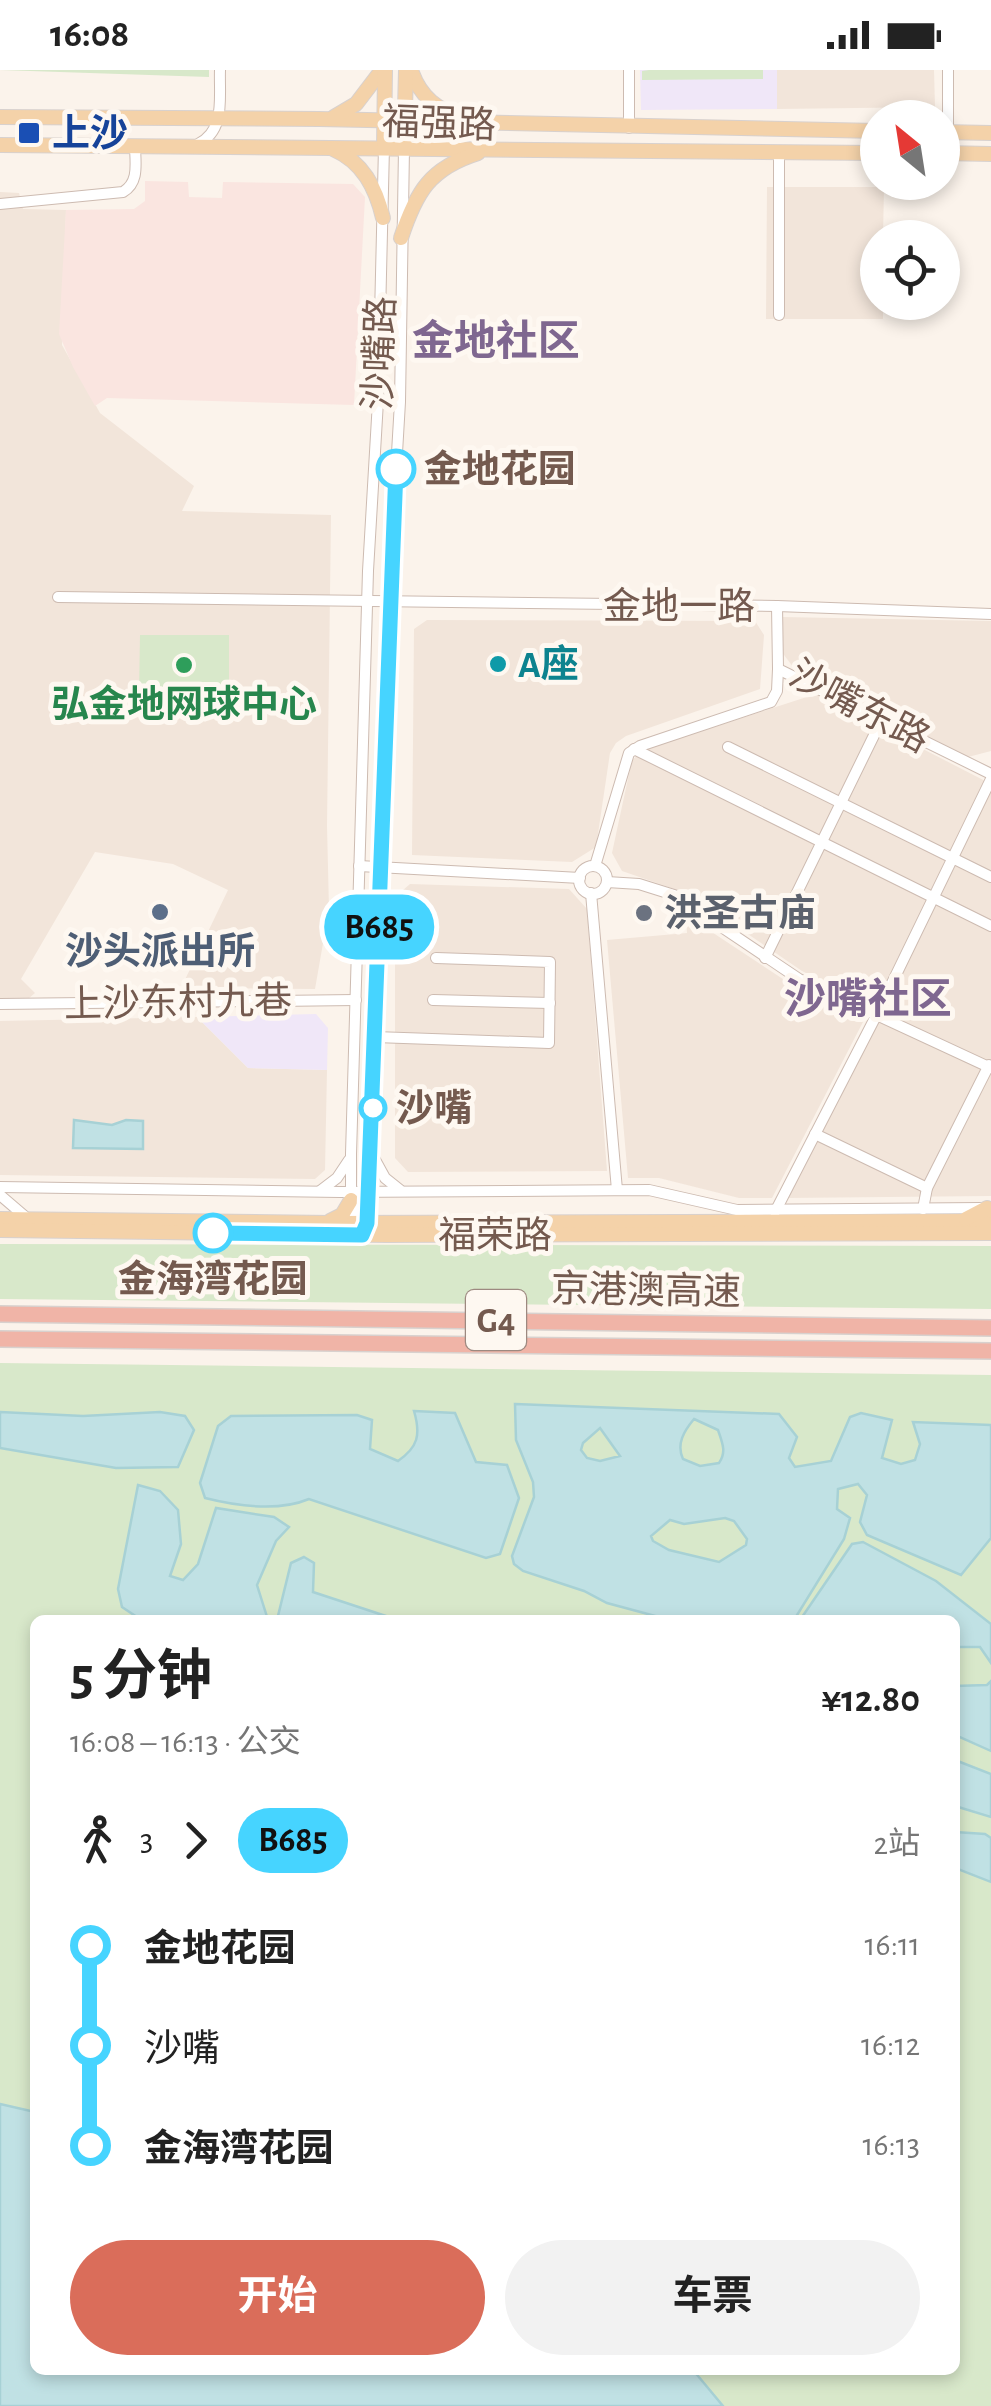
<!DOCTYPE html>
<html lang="zh">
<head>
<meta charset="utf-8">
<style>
	:root { --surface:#fff; --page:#f2f2f2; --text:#222; --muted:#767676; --accent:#da6d5a }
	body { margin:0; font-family:"Alegreya Sans","Noto Sans SC",sans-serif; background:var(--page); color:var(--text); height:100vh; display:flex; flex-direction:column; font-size:38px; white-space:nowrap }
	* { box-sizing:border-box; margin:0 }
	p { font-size:32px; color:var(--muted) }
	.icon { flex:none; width:55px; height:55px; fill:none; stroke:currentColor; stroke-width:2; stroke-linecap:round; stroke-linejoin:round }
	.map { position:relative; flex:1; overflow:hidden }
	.sheet { position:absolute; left:30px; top:1545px; width:930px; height:760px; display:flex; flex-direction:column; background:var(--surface); border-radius:15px; box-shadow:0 5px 15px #0003 }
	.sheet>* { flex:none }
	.badge { padding:0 20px; border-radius:32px; font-size:35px; line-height:65px }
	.needle { width:65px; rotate:330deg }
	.controls { position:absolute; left:860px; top:30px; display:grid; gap:20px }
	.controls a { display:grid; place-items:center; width:100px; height:100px; border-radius:50%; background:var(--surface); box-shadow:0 5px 15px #0003; font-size:50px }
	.map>.badge { position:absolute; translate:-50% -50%; box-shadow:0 0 0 5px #fff }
	.legs { display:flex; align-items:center; gap:15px; height:110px; padding:0 40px; font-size:32px }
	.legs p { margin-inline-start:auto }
	.head { display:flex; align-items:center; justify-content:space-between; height:170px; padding:0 40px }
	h1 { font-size:55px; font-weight:700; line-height:75px }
	.primary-button { display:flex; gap:20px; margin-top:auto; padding:20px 40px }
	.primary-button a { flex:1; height:115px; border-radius:60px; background:var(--accent); color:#fff; font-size:40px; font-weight:700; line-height:115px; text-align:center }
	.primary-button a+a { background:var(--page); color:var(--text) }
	ul { padding:0 40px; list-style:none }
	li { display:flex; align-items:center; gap:35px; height:100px; font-size:38px }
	li i { display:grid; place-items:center; width:15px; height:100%; margin:0 12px; background:currentColor }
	li i::after { content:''; width:25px; height:25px; margin:-12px; border:8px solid; border-radius:50%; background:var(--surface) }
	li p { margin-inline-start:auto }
	li:first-child i { background:linear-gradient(#0000 50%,currentColor 0) }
	li:last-child i { background:linear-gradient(currentColor 50%,#0000 0) }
	.status { display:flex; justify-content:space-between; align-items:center; height:70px; padding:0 50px; background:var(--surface); direction:ltr }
	.status svg { height:28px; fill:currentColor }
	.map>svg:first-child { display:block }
	.residential { fill:#f2e5da }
	.commercial { fill:#fae5e0 }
	.education { fill:#f0e7f8 }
	.green { fill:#d8e8ca; fill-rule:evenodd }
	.water { fill:#c0e1e4; stroke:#a7d1d5; stroke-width:2.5; fill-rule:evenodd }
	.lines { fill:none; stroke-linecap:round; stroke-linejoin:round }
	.minor-casing { stroke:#cdbbb1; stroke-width:12 }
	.major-casing { stroke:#d8d1ce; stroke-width:16 }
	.highway-casing { stroke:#d8d1ce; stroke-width:18 }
	.minor { stroke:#fff; stroke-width:10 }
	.major { stroke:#f4d2a9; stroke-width:14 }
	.highway { stroke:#f0b4a7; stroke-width:15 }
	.line-1-casing { stroke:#fff; stroke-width:22 }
	.line-1 { stroke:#46d4ff; stroke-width:15 }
	.transit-dot { fill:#1a4fb4; stroke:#fef8f1; stroke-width:4 }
	.stop-1-dot { fill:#fff; stroke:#46d4ff; stroke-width:5 }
	.culture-dot { fill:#0f9aa8; stroke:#fef8f1; stroke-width:4 }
	.leisure-dot { fill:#2e9e5b; stroke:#fef8f1; stroke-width:4 }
	.service-dot { fill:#5c6f8a; stroke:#fef8f1; stroke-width:4 }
	.worship-dot { fill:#6b7280; stroke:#fef8f1; stroke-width:4 }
	.labels { text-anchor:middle; stroke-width:10; stroke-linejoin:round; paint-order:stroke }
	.shield { fill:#fef8f1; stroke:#9d8980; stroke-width:2.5 }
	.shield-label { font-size:35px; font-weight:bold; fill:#745a4f }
	.street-label { font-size:38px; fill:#745a4f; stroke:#fef8f1 }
	.transit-label { font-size:38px; font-weight:bold; fill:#164399; stroke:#fef8f1; text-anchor:start }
	.stop-label { font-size:38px; font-weight:bold; fill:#745a4f; stroke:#fef8f1; text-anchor:start }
	.culture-label { font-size:38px; font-weight:bold; fill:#0d838f; stroke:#fef8f1; text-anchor:start }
	.leisure-label { font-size:38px; font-weight:bold; fill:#27864d; stroke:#fef8f1 }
	.worship-label { font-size:38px; font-weight:bold; fill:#5b616d; stroke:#fef8f1; text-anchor:start }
	.service-label { font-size:38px; font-weight:bold; fill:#4e5e75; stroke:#fef8f1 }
	.quarter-label { font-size:42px; font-weight:bold; fill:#7f6790; stroke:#fef8f1 }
</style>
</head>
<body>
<div class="status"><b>16:08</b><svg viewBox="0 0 49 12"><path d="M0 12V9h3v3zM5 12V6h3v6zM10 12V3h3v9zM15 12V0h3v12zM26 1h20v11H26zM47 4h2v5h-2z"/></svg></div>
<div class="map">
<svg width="991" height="2336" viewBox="0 0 991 2336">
	<rect width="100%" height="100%" fill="#fbf3eb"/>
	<g class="residential">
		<polygon points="777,0 934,0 935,37 777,39"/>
		<polygon points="767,117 884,117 883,167 878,168 878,232 883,233 883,249 766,249"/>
		<polygon points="0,122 19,123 23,139 66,140 62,275 100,343 194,416 182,441 331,445 327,756 329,839 315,919 181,918 228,820 173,794 95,782 21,909 35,923 28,929 0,929"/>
		<polygon points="782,547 991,551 991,681 968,687 797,602 781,581"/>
		<polygon points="427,550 755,551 764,565 760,619 626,666 616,673 610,683 596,777 572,792 412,785 414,559"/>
		<polygon points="816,624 991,714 991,1126 786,1128 882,941 802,901 689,824 622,801 612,783 632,690 646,679"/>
		<polygon points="410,814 569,819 587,839 607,1101 408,1102 395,1088 395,827"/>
		<polygon points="686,845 795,917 864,950 772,1128 739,1128 659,1108 628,1108 607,870 687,863"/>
		<polygon points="197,947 248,998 327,1000 325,1100 315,1109 0,1105 0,951"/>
	</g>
	<polygon class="commercial" points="145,111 188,112 189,127 222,128 223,112 353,114 365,127 354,335 107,328 95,336 73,297 59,264 66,140 134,139 145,131"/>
	<g class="education">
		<polygon points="640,0 777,0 777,39 641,40"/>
		<polygon points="316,944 328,958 327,1000 248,998 197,947"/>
	</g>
	<g class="green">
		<polygon points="0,0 209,0 209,7"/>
		<polygon points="763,0 763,9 642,10 642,1 649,0"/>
		<polygon points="140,565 229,565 229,624 139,624"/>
		<polygon points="0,1174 991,1176 991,1239 0,1229"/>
		<path d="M0 1293 991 1305V2336H0ZM35 1550H955V2300H35Z"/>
	</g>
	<g class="water">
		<polygon points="74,1050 112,1055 126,1050 143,1051 143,1079 73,1078"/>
		<path d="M515 1334 779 1344 797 1367 789 1388 795 1397 831 1391 850 1347 861 1343 892 1350 882 1388 901 1394 915 1390 920 1374 913 1352 991 1355V1468L961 1505 867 1465 860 1452 867 1425 858 1414 838 1419 837 1439 850 1448 844 1469 794 1550H670L607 1533 584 1521 523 1501 514 1494 512 1486 534 1427 533 1412 516 1370ZM694 1349 718 1360C722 1372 727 1382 719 1393L700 1396 683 1389C676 1374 684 1361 694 1349ZM600 1358 620 1386 600 1391 587 1388 581 1380 583 1373ZM725 1448 734 1451 747 1469 746 1475 719 1492 669 1480 653 1471 651 1466 670 1450 684 1454Z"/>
		<path d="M414 1341 455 1343 476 1392 507 1395 519 1428 500 1484 486 1488 309 1429C278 1442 237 1436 205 1428L200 1413 218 1356 231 1346 357 1345 372 1350 370 1379 398 1391C418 1377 421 1365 414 1341Z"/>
		<polygon points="0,1342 83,1346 160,1342 185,1346 194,1360 178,1397 116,1398 0,1378"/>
		<polygon points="138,1415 160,1421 178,1440 181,1474 170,1506 183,1510 198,1494 216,1438 274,1447 289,1457 276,1471 257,1515 268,1550 153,1550 137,1547 122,1537 118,1519"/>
		<polygon points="863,1472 936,1511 991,1554 991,1593 980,1577 955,1577 955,1550 800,1550 852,1474"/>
		<polygon points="304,1487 314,1493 313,1522 398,1550 277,1550 291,1493"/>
		<polygon points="991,1611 991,1681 955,1665 955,1616 987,1615"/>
		<polygon points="955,1690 991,1704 991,1747 955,1736"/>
		<polygon points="955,1762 985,1764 991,1768 991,1812 955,1798"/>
		<polygon points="0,2034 35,2042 35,2300 693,2300 723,2336 0,2336"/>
	</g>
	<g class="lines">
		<g class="minor-casing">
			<g id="minor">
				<polyline points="629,58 629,0"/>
				<polyline points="948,62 948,0"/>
				<path d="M198 74C226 60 219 28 220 0"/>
				<path d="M0 134 123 122C140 112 135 92 135 75"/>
				<polyline points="779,245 779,82"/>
				<polyline points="58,527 777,536 991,544"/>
				<polyline points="777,536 778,599 991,704"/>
				<polyline points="728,677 991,807"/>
				<polyline points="634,679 991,856"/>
				<polyline points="359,796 580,808"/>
				<polyline points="595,796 629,683 640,676 771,632 777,621 778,599"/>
				<circle cx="593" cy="810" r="14"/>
				<polyline points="607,812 639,814 674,825 799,909 991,998"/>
				<polyline points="591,823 617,1120"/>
				<polyline points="765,888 881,651"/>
				<polyline points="433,930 550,933"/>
				<polyline points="0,934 356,930"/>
				<polyline points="375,967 549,973 550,892 436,888"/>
				<polyline points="815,1064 927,1118"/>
				<polyline points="374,1088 385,1108 400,1120"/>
				<polyline points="0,1117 340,1122 649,1120 737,1140 982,1138"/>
				<polyline points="320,1121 337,1108 349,1090"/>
				<polyline points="0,1125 28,1149"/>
				<polyline points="923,1139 927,1118 989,995"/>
				<polyline points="775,1142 876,946 991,709"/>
				<polyline points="356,1155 351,1122 351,1084 368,501 378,331 384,77"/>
				<polyline points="365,1159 370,1122 390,502 400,332 404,78"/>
			</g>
		</g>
		<g class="major-casing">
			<g id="major">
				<path d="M411 0C420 27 438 41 464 48"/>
				<polyline points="0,47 319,49 878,61"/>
				<polyline points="334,47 356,34 382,0"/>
				<polyline points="942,62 991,63"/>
				<polyline points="0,75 878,83"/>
				<polyline points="384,77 385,1"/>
				<polyline points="404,78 406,0"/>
				<path d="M333 79C363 92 376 118 383 148"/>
				<polyline points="942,83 991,84"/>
				<path d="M401 168C416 122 430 98 478 83"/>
				<polyline points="0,1149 331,1153 991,1151"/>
				<polyline points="966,1149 987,1138 991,1141"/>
				<polyline points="330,1151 342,1145 351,1130"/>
				<polyline points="0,1160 387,1165 991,1163"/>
			</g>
		</g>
		<g class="highway-casing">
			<g id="highway">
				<polyline points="0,1244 991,1258"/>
				<polyline points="0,1269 991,1281"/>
			</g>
		</g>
		<use href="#minor" class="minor"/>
		<use href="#major" class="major"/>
		<use href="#highway" class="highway"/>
	</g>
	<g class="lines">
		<g class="line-1-casing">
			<polyline id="line-1" points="213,1163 362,1165 367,1153 396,399"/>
		</g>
		<use href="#line-1" class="line-1"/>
	</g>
	<rect class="transit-dot" x="17" y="51" width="24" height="24" rx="5"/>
	<g class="stop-1-dot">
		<circle cx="396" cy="399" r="18"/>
		<circle cx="373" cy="1038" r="12"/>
		<circle cx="213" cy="1163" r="18"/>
	</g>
	<circle class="culture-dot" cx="498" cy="594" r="10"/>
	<circle class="leisure-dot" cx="184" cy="595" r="10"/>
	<circle class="service-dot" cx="160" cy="842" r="10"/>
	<circle class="worship-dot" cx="644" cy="843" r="10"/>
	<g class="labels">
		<rect class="shield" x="466" y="1220" width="60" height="60" rx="8"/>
		<g class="shield-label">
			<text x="496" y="1262">G4</text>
		</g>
		<g class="street-label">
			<text transform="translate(439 53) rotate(2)" y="13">福强路</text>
			<text transform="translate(379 283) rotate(-88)" y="13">沙嘴路</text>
			<text x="679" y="549">金地一路</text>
			<text transform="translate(860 636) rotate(28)" y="13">沙嘴东路</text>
			<text transform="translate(178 932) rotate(-1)" y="13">上沙东村九巷</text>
			<text x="495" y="1178">福荣路</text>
			<text transform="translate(646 1220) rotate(1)" y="13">京港澳高速</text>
		</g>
		<g class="transit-label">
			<text x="52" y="76">上沙</text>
		</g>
		<g class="stop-label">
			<text x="424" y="412">金地花园</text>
			<text x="396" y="1051">沙嘴</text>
			<text x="213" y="1222" text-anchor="middle">金海湾花园</text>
		</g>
		<g class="culture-label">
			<text x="518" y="607">A座</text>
		</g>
		<g class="leisure-label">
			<text x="184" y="647">弘金地网球中心</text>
		</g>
		<g class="worship-label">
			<text x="664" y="856">洪圣古庙</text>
		</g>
		<g class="service-label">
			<text x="160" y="894">沙头派出所</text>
		</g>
		<g class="quarter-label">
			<text x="496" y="285">金地社区</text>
			<text x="868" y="943">沙嘴社区</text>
		</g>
	</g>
</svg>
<div class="controls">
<a><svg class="needle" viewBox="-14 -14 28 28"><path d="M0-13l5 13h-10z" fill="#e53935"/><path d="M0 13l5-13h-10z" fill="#767676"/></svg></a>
<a><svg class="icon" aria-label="locate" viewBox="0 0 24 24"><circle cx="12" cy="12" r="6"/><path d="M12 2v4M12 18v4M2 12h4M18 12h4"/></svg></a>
</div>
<b class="badge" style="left:379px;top:857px;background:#46d4ff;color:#111">B685</b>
<section class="sheet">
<div class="head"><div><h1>5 分钟</h1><p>16:08 – 16:13 · 公交</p></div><b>¥12.80</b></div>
<div class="legs"><svg class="icon" aria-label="walk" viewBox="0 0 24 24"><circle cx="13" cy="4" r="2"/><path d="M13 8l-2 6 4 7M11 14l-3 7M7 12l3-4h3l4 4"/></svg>3<svg class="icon" aria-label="forward" viewBox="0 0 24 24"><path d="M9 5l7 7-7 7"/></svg><b class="badge" style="background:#46d4ff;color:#111">B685</b><p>2站</p></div>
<ul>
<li><i style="color:#46d4ff"></i><b>金地花园</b><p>16:11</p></li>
<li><i style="color:#46d4ff"></i><span>沙嘴</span><p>16:12</p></li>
<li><i style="color:#46d4ff"></i><b>金海湾花园</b><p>16:13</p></li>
</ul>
<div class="primary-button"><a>开始</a><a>车票</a></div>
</section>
</div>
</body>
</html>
